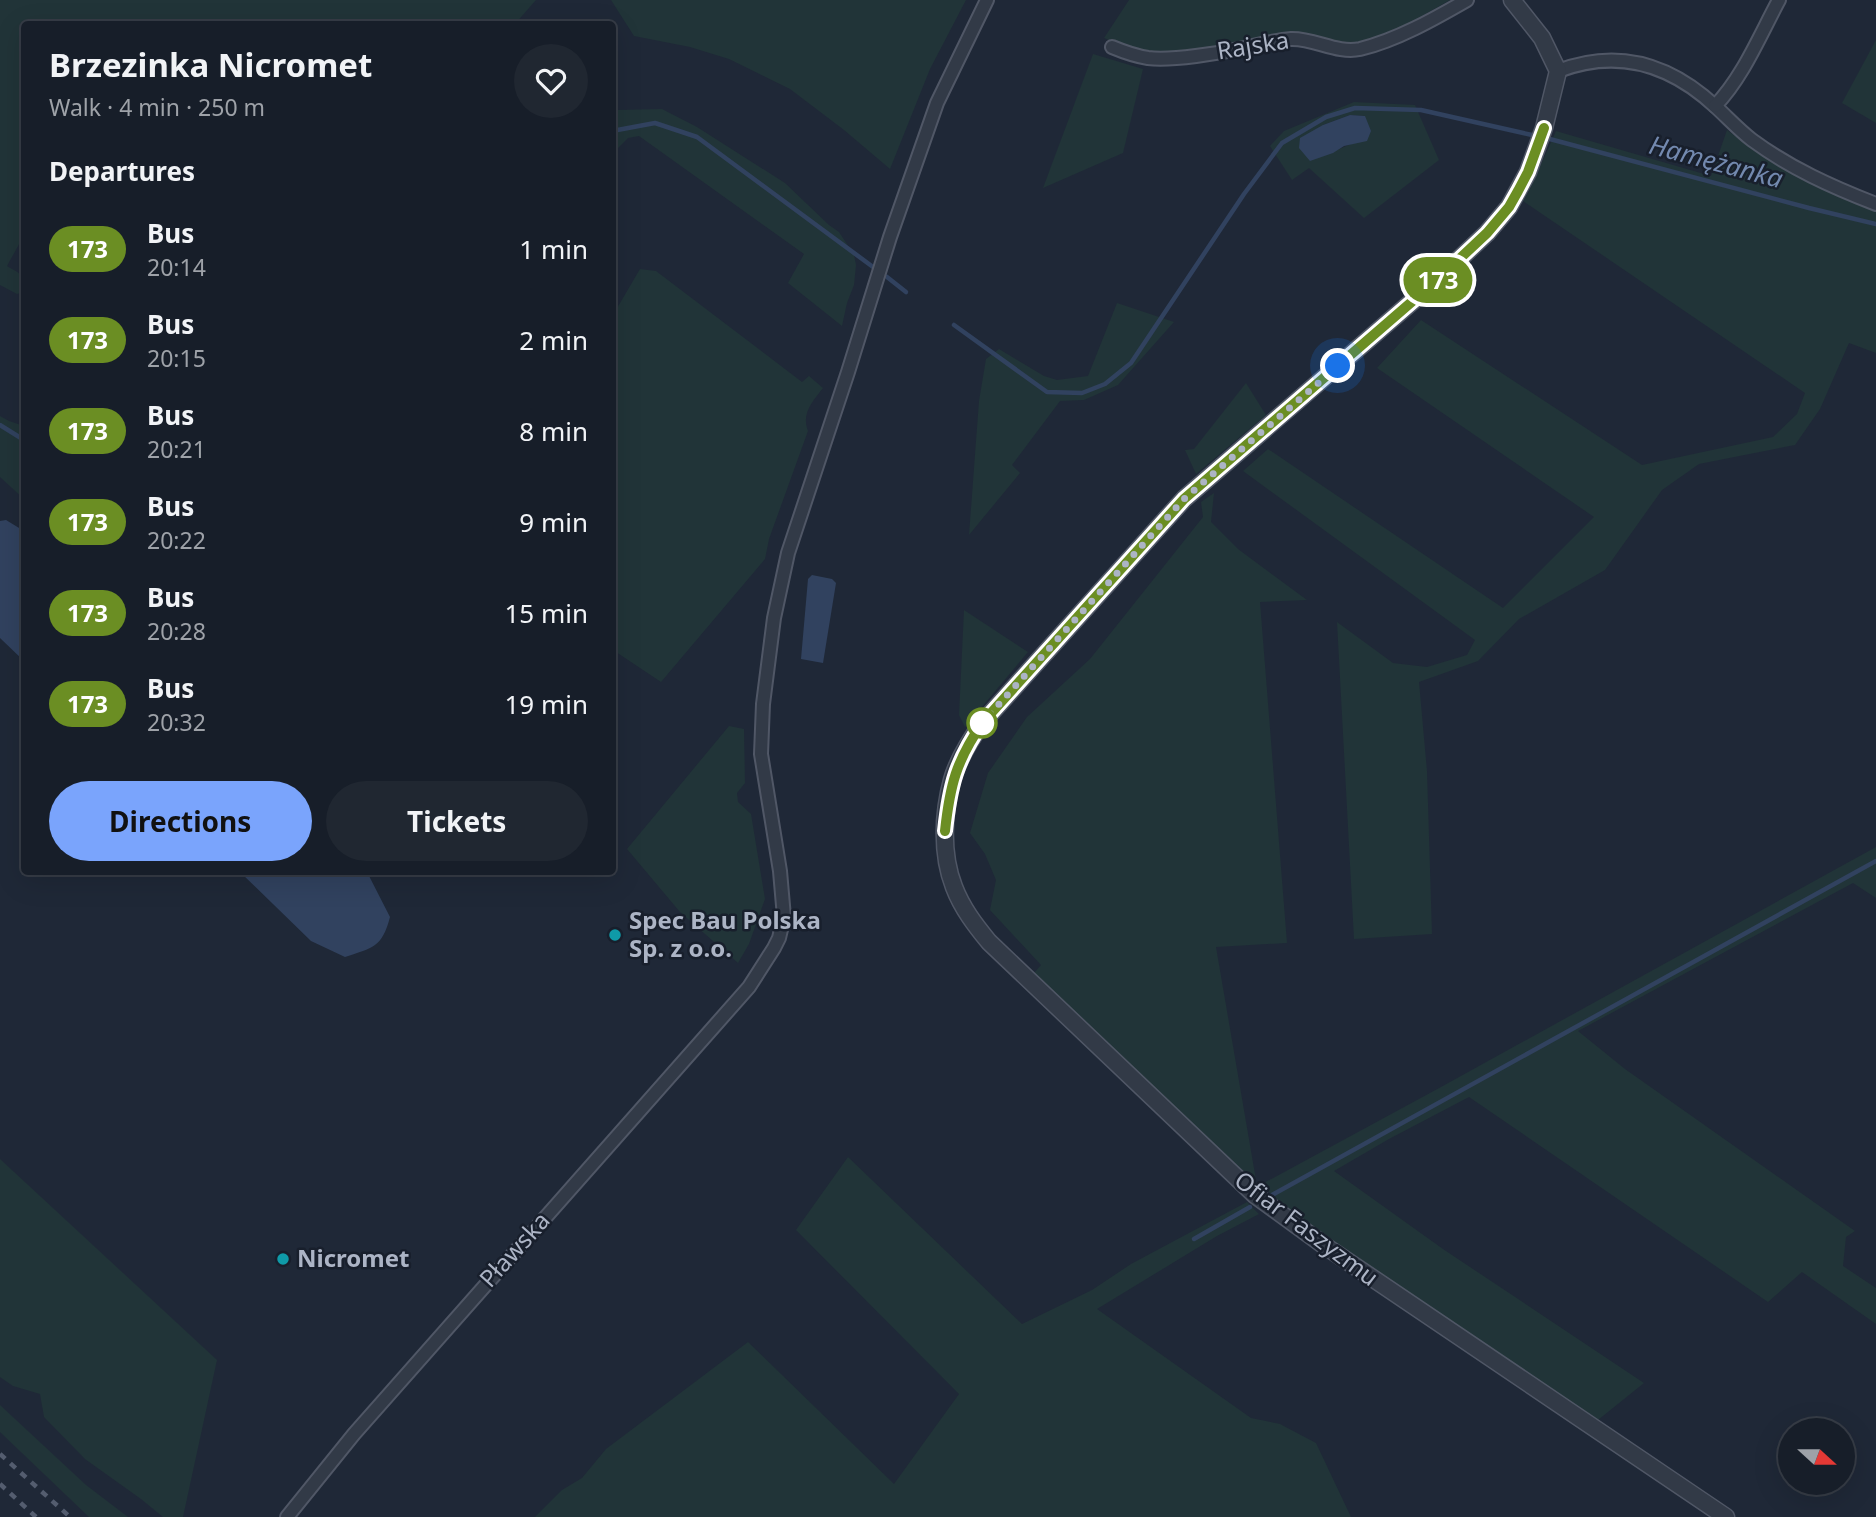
<!DOCTYPE html>
<html lang="en">
<head>
<meta charset="utf-8">
<style>
	:root { --surface:#171e29; --page:#202731; --text:#f1f3f6; --muted:#9ea2a8; --line:#363c46; --accent:#7aa4fc }
	body { margin:0; font-family:"Noto Sans",sans-serif; background:var(--page); color:var(--text); height:100vh; display:flex; flex-direction:column; font-size:26px; white-space:nowrap }
	* { box-sizing:border-box; margin:0 }
	p { font-size:23px; color:var(--muted) }
	.icon { flex:none; width:38px; height:38px; fill:none; stroke:currentColor; stroke-width:2; stroke-linecap:round; stroke-linejoin:round }
	.map { position:relative; flex:1; overflow:hidden }
	.side { position:absolute; left:21px; top:21px; width:595px; height:854px; display:flex; flex-direction:column; background:var(--surface); border-radius:7px; box-shadow:0 7px 28px #0002,0 0 0 2px var(--line) }
	.side>* { flex:none }
	.badge { padding:0 14px; border-radius:23px; font-size:24px; line-height:46px }
	.needle { width:46px; rotate:111deg }
	.tools { position:absolute; left:1778px; top:1418px; display:grid; gap:14px }
	.tools a { display:grid; place-items:center; width:77px; height:77px; border-radius:50%; background:var(--surface); box-shadow:0 7px 28px #0002,0 0 0 2px var(--line); font-size:35px }
	.you { position:absolute; width:35px; height:35px; margin:-18px; border:5px solid #fff; border-radius:50%; background:#1a73e8; box-shadow:0 0 0 10px #1a73e833 }
	.map>.badge { position:absolute; translate:-50% -50%; box-shadow:0 0 0 4px #fff }
	h2 { padding:0 28px; font-size:26px; line-height:63px }
	.round { display:grid; place-items:center; flex:none; width:74px; height:74px; border-radius:37px; background:var(--page) }
	.head { display:flex; align-items:center; justify-content:space-between; height:119px; padding:0 28px }
	h1 { font-size:33px; font-weight:700; line-height:52px }
	.cta { display:flex; gap:14px; margin-top:auto; padding:14px 28px }
	.cta a { flex:1; height:80px; border-radius:42px; background:var(--accent); color:#111; font-size:28px; font-weight:700; line-height:80px; text-align:center }
	.cta a+a { background:var(--page); color:var(--text) }
	ul { padding:0; list-style:none }
	li { display:flex; align-items:center; gap:21px; height:91px; padding:0 28px }
	li div { flex:1 }
	li b { display:block; font-size:26px }
	li em { font-style:normal }
	li .badge { min-width:77px; font-weight:700; text-align:center }
	.map>svg:first-child { display:block }
	.green { fill:#213438; fill-rule:evenodd }
	.water { fill:#31425f }
	.lines { fill:none; stroke-linecap:round; stroke-linejoin:round }
	.stream { stroke:#31425f; stroke-width:4.5 }
	.minor-casing { stroke:#505766; stroke-width:16 }
	.tertiary-casing { stroke:#505766; stroke-width:19 }
	.minor { stroke:#323a47; stroke-width:12 }
	.tertiary { stroke:#323a47; stroke-width:16 }
	.rail { stroke:#545d6f; stroke-width:4.5; stroke-dasharray:7 7; stroke-linecap:butt }
	.line-casing { stroke:#fff; stroke-width:16 }
	.line { stroke:#6b8e23; stroke-width:10 }
	.walk { stroke:#acb4c5; stroke-width:7; stroke-dasharray:0 12.6 }
	.stop-dot { fill:#fff; stroke:#6b8e23; stroke-width:3.5 }
	.culture-dot { fill:#0f9aa8; stroke:#181f2c; stroke-width:2.5 }
	.labels { text-anchor:middle; stroke-width:5; stroke-linejoin:round; paint-order:stroke }
	.street-label { font-size:24px; fill:#acb4c5; stroke:#181f2c }
	.poi-label { font-size:24px; font-weight:bold; fill:#acb4c5; stroke:#181f2c; text-anchor:start }
	.water-label { font-size:26px; font-style:italic; fill:#7389af; stroke:#181f2c }
</style>
</head>
<body>
<div class="map">
<svg width="1876" height="1517" viewBox="0 0 1876 1517">
	<rect width="100%" height="100%" fill="#1f2837"/>
	<g class="green">
		<path d="M0 0H536L515 24H24V237H23L7 266C22 275 25 274 24 292L17 294 0 285Z"/>
		<polygon points="611,0 966,0 930,69 890,169 844,130 790,89 729,59 690,47 634,36"/>
		<polygon points="1129,0 1450,0 1401,28 1358,44 1329,42 1303,34 1276,35 1213,49 1153,54 1135,51 1104,38"/>
		<polygon points="1876,40 1876,123 1842,103"/>
		<polygon points="1093,54 1143,69 1123,153 1043,188"/>
		<path d="M1354 102 1415 105 1439 160 1364 218 1309 168 1292 180 1270 146 1284 131ZM1350 115 1365 116 1351 144 1330 153 1323 125Z"/>
		<polygon points="612,105 616,110 662,109 697,127 785,183 829,225 839,232 854,255 856,265 854,285 847,303 842,326 788,283 804,254 639,136 628,138 613,153"/>
		<polygon points="1727,130 1762,156 1831,193 1876,209 1876,353 1849,343 1820,409 1795,445 1699,464 1662,490 1605,570 1519,619 1478,661 1419,682 1427,771 1432,934 1354,939 1337,622 1393,663 1427,667 1467,655 1475,640 1243,471 1268,449 1503,608 1594,517 1377,368 1421,320 1642,465 1773,437 1797,414 1805,393 1523,201 1530,189 1556,131 1711,176"/>
		<path d="M640 269 656 271 802 382 809 376 823 388C813 401 801 413 808 431L769 539 765 559 661 682 613 650V315Z"/>
		<polygon points="1117,303 1174,322 1118,385 1084,400 1060,401 1012,465 1020,473 969,535 979,401 986,359 999,349 1044,376 1057,380 1088,376"/>
		<polygon points="1246,383 1266,415 1196,474 1185,450 1194,449"/>
		<polygon points="0,416 9,421 24,426 24,499 0,477"/>
		<polygon points="1214,493 1211,522 1238,549 1307,600 1260,602 1287,943 1216,947 1256,1180 1248,1177 1034,973 1041,965 990,910 996,880 985,854 970,833 988,773 1027,717 1090,659 1203,517 1201,502"/>
		<polygon points="964,610 1028,652 965,727 959,715"/>
		<polygon points="729,726 744,729 745,783 737,793 738,802 751,814 765,899 749,944 738,963 680,912 627,849"/>
		<polygon points="1876,847 1876,898 1853,883 1578,1031 1625,1069 1855,1231 1846,1237 1843,1266 1876,1288 1876,1324 1802,1272 1768,1302 1469,1097 1389,1139 1334,1171 1443,1249 1644,1383 1593,1424 1467,1333 1282,1206 1262,1184 1441,1087"/>
		<polygon points="848,1157 1022,1324 1092,1290 1131,1264 1247,1202 1259,1214 1217,1236 1097,1309 1251,1418 1280,1424 1316,1443 1351,1517 535,1517 562,1490 582,1478 606,1449 748,1342 894,1484 959,1394 796,1230"/>
		<polygon points="0,1159 217,1360 183,1517 163,1517 141,1499 85,1459 44,1417 40,1394 13,1386 0,1377"/>
		<polygon points="0,1405 86,1485 128,1517 89,1517 0,1432"/>
	</g>
	<g class="water">
		<polygon points="1350,115 1365,116 1371,131 1367,141 1344,146 1333,153 1310,161 1299,148 1300,138 1323,125"/>
		<polygon points="6,520 24,531 24,661 0,638 0,521"/>
		<polygon points="812,575 832,579 836,583 823,663 801,659 808,579"/>
		<path d="M240 872H367L390 917C382 948 372 948 345 957L311 941Z"/>
	</g>
	<g class="lines">
		<g class="stream">
			<polyline points="612,131 655,123 697,137 873,267"/>
			<polyline points="1546,138 1809,208 1876,224"/>
			<polyline points="887,277 906,292"/>
			<polyline points="954,325 1047,392 1082,393 1105,384 1131,363 1244,194 1282,143 1326,117 1355,108 1421,110 1532,135"/>
			<polyline points="0,425 24,440"/>
			<polyline points="1272,1195 1876,861"/>
			<polyline points="1194,1239 1250,1207"/>
		</g>
		<g class="minor-casing">
			<g id="minor">
				<path d="M1112 47C1124 52 1135 56 1148 58 1172 61 1220 53 1244 48 1259 45 1276 40 1291 39 1314 38 1337 54 1360 49 1397 40 1434 19 1467 0"/>
				<path d="M1558 71C1618 48 1670 64 1716 107 1728 118 1739 130 1752 140 1790 168 1832 187 1876 204"/>
				<path d="M1715 106C1743 77 1760 35 1779 0"/>
				<polyline points="287,1517 354,1434 749,987 774,948 779,938 784,917 780,871 761,754 763,704 774,618 788,553 848,372 890,237 937,103 987,0"/>
			</g>
		</g>
		<g class="tertiary-casing">
			<path id="tertiary" d="M1512 0 1542 38 1558 71 1544 128 1528 172 1509 207 1487 233 1437 280 1184 499 983 722C970 740 958 759 952 780 943 813 941 854 954 887 962 908 975 925 989 942L1255 1195 1325 1246 1726 1517"/>
		</g>
		<use href="#minor" class="minor"/>
		<use href="#tertiary" class="tertiary"/>
		<g class="rail">
			<polyline points="0,1454 70,1517"/>
			<polyline points="0,1484 36,1517"/>
		</g>
	</g>
	<g class="lines">
		<g class="line-casing">
			<path id="line" d="M945 831C950 785 956 761 983 722L1184 499 1437 280 1487 233 1509 207 1518 191 1528 172 1544 128"/>
		</g>
		<use href="#line" class="line"/>
		<polyline class="walk" points="982,723 1184,499 1338,366"/>
	</g>
	<circle class="stop-dot" cx="982" cy="723" r="14"/>
	<g class="culture-dot">
		<circle cx="615" cy="935" r="7"/>
		<circle cx="283" cy="1259" r="7"/>
	</g>
	<g class="labels">
		<g class="street-label">
			<text transform="translate(1253 46) rotate(-9)" y="8">Rajska</text>
			<text transform="translate(1306 1229) rotate(37)" y="8">Ofiar Faszyzmu</text>
			<text transform="translate(515 1250) rotate(-48)" y="8">Pławska</text>
		</g>
		<g class="poi-label">
			<text x="629" y="929">Spec Bau Polska<tspan x="629" dy="28">Sp. z o.o.</tspan></text>
			<text x="297" y="1267">Nicromet</text>
		</g>
		<g class="water-label">
			<text transform="translate(1716 162) rotate(15)" y="9">Hamężanka</text>
		</g>
	</g>
</svg>
<div class="tools">
<a><svg class="needle" viewBox="-14 -14 28 28"><path d="M0-13l5 13h-10z" fill="#e53935"/><path d="M0 13l5-13h-10z" fill="#9ea2a8"/></svg></a>
</div>
<div class="you" style="left:1338px;top:366px"></div>
<b class="badge" style="left:1438px;top:280px;background:#6b8e23;color:#fff">173</b>
<section class="side">
<div class="head"><div><h1>Brzezinka Nicromet</h1><p>Walk · 4 min · 250 m</p></div><a class="round"><svg class="icon" aria-label="heart" viewBox="0 0 24 24"><path d="M12 20l-8-8c-3-5 5-10 8-4 3-6 11-1 8 4z"/></svg></a></div>
<h2>Departures</h2>
<ul>
<li><span class="badge" style="background:#6b8e23;color:#fff">173</span><div><b>Bus</b><p>20:14</p></div><em>1 min</em></li>
<li><span class="badge" style="background:#6b8e23;color:#fff">173</span><div><b>Bus</b><p>20:15</p></div><em>2 min</em></li>
<li><span class="badge" style="background:#6b8e23;color:#fff">173</span><div><b>Bus</b><p>20:21</p></div><em>8 min</em></li>
<li><span class="badge" style="background:#6b8e23;color:#fff">173</span><div><b>Bus</b><p>20:22</p></div><em>9 min</em></li>
<li><span class="badge" style="background:#6b8e23;color:#fff">173</span><div><b>Bus</b><p>20:28</p></div><em>15 min</em></li>
<li><span class="badge" style="background:#6b8e23;color:#fff">173</span><div><b>Bus</b><p>20:32</p></div><em>19 min</em></li>
</ul>
<div class="cta"><a>Directions</a><a>Tickets</a></div>
</section>
</div>
</body>
</html>
